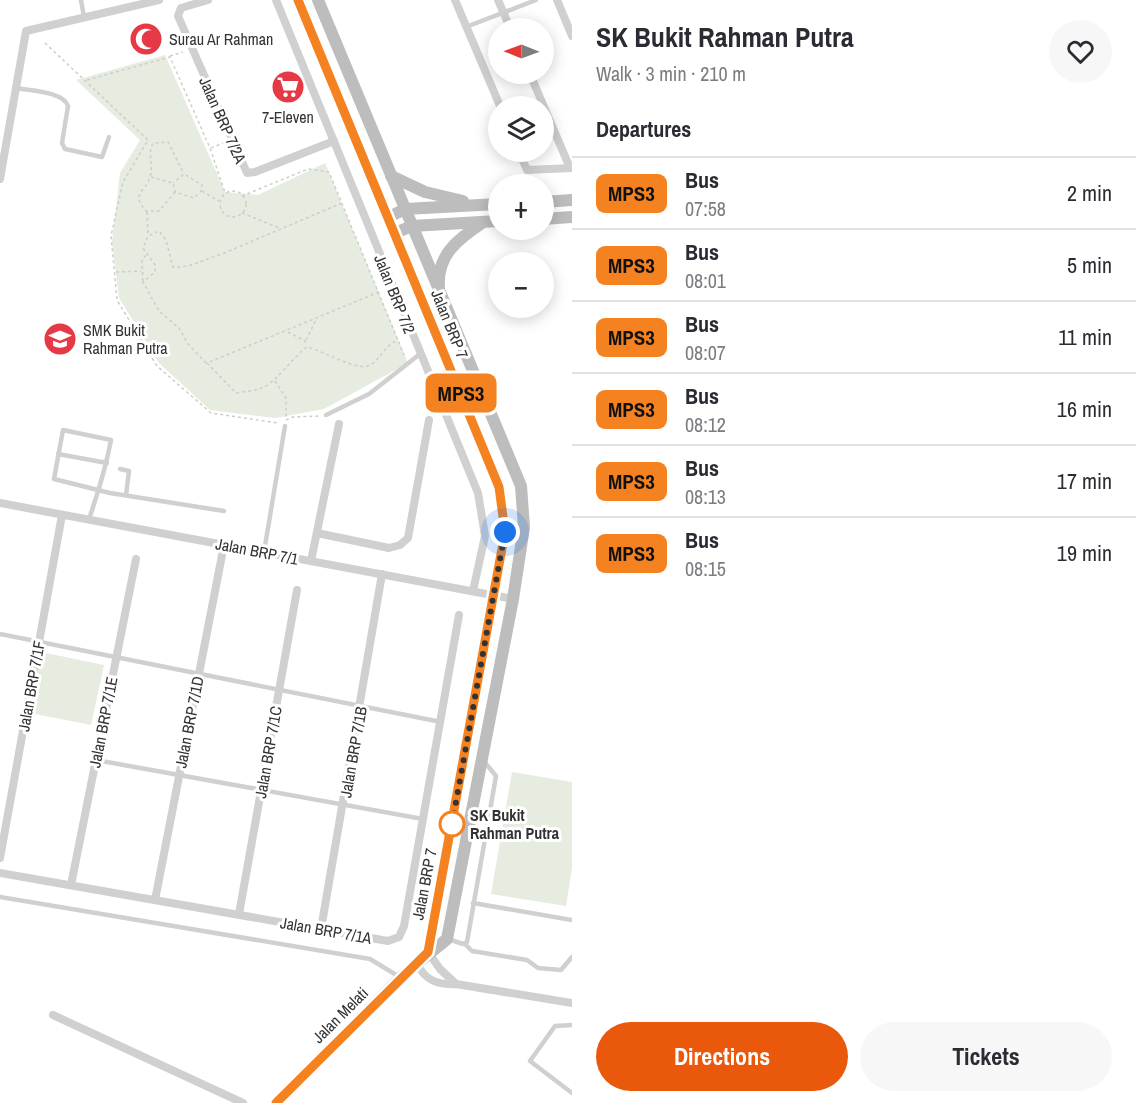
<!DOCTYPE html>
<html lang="en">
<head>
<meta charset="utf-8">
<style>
	:root { --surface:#fff; --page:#f7f7f7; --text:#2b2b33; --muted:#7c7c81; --line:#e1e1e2; --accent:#ea580c }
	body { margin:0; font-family:"Archivo Narrow",sans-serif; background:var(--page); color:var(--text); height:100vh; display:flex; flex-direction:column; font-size:22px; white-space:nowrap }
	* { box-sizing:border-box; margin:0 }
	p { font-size:20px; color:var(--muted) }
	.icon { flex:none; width:33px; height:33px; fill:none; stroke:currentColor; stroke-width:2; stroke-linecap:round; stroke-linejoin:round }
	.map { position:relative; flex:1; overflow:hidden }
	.drawer { display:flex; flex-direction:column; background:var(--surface); width:564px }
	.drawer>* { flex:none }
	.badge { padding:0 12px; border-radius:9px; font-size:21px; line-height:39px }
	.needle { width:39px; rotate:271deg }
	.tools { position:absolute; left:488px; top:18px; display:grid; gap:12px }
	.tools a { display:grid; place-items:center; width:66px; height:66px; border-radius:50%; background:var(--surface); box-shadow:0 3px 15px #0003; font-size:30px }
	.you { position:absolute; width:30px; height:30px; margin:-15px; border:4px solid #fff; border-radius:50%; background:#1a73e8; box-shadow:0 0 0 9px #1a73e833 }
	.map>.badge { position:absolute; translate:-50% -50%; box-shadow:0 0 0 3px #fff }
	h2 { padding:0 24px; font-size:22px; line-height:54px }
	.round { display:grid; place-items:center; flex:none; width:63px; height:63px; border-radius:32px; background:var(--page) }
	.head { display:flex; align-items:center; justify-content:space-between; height:102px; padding:0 24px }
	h1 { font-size:28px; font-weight:700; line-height:45px }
	.cta { display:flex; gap:12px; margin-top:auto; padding:12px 24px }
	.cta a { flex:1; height:69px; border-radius:36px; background:var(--accent); color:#fff; font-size:24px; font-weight:700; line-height:69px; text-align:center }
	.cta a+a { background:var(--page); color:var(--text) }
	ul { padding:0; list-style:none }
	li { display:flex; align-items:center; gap:18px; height:72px; padding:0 24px; border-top:2px solid var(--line) }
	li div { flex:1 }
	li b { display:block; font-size:22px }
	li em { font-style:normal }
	li .badge { min-width:66px; font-weight:700; text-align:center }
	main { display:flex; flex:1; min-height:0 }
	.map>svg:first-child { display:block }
	.green { fill:#e6ecdf }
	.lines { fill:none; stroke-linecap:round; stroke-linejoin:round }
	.path { stroke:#cdcdcd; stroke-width:1.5; stroke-dasharray:3 3; stroke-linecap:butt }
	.lane { stroke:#d0d0d0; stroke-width:4.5 }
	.street { stroke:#d0d0d0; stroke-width:8 }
	.secondary { stroke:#bdbdbd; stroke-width:12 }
	.line-casing { stroke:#fff; stroke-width:14 }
	.line { stroke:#f58220; stroke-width:9 }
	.walk { stroke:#333; stroke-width:6; stroke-dasharray:0 10.8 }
	.stop-dot { fill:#fff; stroke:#f58220; stroke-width:3 }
	.labels { text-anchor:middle; stroke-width:6; stroke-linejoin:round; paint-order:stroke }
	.poi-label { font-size:16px; fill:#333; stroke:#fff; text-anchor:start }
	.street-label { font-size:16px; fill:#333; stroke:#fff }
	.stop-label { font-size:16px; font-weight:bold; fill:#333; stroke:#fff; text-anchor:start }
</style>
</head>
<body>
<main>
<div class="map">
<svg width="572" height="1103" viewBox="0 0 572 1103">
	<rect width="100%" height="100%" fill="#fff"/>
	<g class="green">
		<polygon points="165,55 225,192 258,195 325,163 408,363 324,409 275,418 210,410 159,363 119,298 112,242 120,173 140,140 76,80"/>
		<polygon points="41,652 104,665 91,725 30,713"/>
		<polygon points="512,772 572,782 572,868 566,906 491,894"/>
	</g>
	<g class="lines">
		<g class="path">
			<polyline points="45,43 148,140 123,182 111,236 117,300 157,366 211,413 278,423"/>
			<polyline points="170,56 183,52"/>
			<polyline points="87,80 170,57 210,148 225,193"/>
			<polyline points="211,148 223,143"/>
			<polyline points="151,177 173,183 175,192 194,198 201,191 202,185 184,174 173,183"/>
			<polyline points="202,191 219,201"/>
			<circle cx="233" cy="204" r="13"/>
			<path d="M175 192 159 211H146C130 193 145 193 150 177 154 165 147 155 153 143L168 142 184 174"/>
			<polyline points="242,196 308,169 329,172 404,355"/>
			<polyline points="147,212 148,234"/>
			<polyline points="242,213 279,228"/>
			<polyline points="116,272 141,271"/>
			<polyline points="143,281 142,261 146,255"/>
			<path d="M379 292 207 363 236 393C245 391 256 391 264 387 278 380 292 358 307 347 324 351 357 372 370 365 381 359 384 346 398 340"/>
			<polyline points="288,332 305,341 306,346"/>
			<polyline points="306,340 316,320"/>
			<path d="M206 363 188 344 179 328 159 311 143 282 155 272V265L143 248 148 236 159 231 166 240 173 267C193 268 203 259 222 254L342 203"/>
			<polyline points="275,381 286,398 286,418"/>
			<polyline points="286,420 293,417 319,416"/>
		</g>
		<g class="lane">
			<polyline points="81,0 84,17"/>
			<polyline points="466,27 536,0"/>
			<path d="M16 88C30 91 63 91 68 106L62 143 65 149 102 157 109 137"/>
			<polyline points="326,415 369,394 420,354"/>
			<polyline points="58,454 107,463"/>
			<polyline points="120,469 129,471 126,495"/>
			<path d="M89 519C98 493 106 467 111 440L63 430 54 479 110 493 224 511"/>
			<polyline points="264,552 285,426"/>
			<polyline points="0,634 441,722"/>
			<polyline points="96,760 423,819"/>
			<polyline points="0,897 370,959 398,976"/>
			<polyline points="473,903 572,920"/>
			<polyline points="448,939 463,944 467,942 496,776 483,760"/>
			<polyline points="465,944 472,951 527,960 538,968 561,970 572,957"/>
			<polyline points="572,1025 555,1026 530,1061 572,1093"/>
		</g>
		<g class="street">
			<polyline points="208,0 181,8 178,16 247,173 255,172 334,141"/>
			<polyline points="276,0 478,493 485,536 473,591"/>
			<polyline points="455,0 500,106"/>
			<polyline points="498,0 510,28"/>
			<polyline points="557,0 572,36"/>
			<polyline points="530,74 570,168"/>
			<polyline points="519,152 527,170 572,168"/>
			<polyline points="0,179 26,31 159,0"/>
			<polyline points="0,503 513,599"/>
			<polyline points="317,533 389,548 400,545 408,538 429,420"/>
			<polyline points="311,561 339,424"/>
			<polyline points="0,858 62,515"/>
			<polyline points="0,873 388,941 399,937 404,926 459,615"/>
			<polyline points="71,885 136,559"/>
			<polyline points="155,900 224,545"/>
			<polyline points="239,914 297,590"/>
			<polyline points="321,929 382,574"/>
			<polyline points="428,952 440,969 456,984"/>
			<path d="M417 964C426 981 438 985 456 984L572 1003"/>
			<polyline points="53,1015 243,1103"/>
		</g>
		<g class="secondary">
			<polyline points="298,0 499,487 505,532 428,952"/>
			<polyline points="391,176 425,192 463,201"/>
			<polyline points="543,202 572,200"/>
			<polyline points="389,217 405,209 498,204"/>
			<polyline points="543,219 572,217"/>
			<polyline points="395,233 412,226 498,221"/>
			<path d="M439 286C437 255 458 239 482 223"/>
			<polyline points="276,1103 401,977 447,939 513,599 524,527 521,486 318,0"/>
		</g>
	</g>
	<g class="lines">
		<g class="line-casing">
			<polyline id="line" points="276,1103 428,952 505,532 499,487 298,0"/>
		</g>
		<use href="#line" class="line"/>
		<polyline class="walk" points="452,824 505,532"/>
	</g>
	<defs>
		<g id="mosque-disc" transform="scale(1.725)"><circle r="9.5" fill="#e63946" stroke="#fff"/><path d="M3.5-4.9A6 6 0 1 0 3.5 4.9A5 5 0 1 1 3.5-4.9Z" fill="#fff"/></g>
		<g id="supermarket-disc" transform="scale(1.725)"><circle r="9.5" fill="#e63946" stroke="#fff"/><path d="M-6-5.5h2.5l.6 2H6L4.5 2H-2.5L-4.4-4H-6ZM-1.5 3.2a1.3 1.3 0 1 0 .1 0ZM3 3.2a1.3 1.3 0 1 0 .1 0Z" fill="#fff"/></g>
		<g id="school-disc" transform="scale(1.725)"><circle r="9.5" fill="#e63946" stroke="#fff"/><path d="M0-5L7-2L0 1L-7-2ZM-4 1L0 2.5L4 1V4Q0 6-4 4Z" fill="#fff"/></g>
	</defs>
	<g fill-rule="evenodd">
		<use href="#mosque-disc" x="146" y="39"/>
		<use href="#supermarket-disc" x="288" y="87"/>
		<use href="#school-disc" x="60" y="339"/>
	</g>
	<circle class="stop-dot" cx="452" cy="824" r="12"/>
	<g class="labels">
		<g class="poi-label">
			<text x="169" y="45">Surau Ar Rahman</text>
			<text x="288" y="123" text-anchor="middle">7-Eleven</text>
			<text x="83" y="336">SMK Bukit<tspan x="83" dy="18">Rahman Putra</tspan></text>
		</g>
		<g class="street-label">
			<text transform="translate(223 120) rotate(66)" y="6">Jalan BRP 7/2A</text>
			<text transform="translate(395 294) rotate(68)" y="6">Jalan BRP 7/2</text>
			<text transform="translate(450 324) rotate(68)" y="6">Jalan BRP 7</text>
			<text transform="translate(257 551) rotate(11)" y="6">Jalan BRP 7/1</text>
			<text transform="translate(31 686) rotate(-80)" y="6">Jalan BRP 7/1F</text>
			<text transform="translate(103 722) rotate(-79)" y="6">Jalan BRP 7/1E</text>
			<text transform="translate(189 722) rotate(-79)" y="6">Jalan BRP 7/1D</text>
			<text transform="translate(268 752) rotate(-80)" y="6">Jalan BRP 7/1C</text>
			<text transform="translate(353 752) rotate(-80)" y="6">Jalan BRP 7/1B</text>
			<text transform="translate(424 884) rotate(-79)" y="6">Jalan BRP 7</text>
			<text transform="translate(326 930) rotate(10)" y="6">Jalan BRP 7/1A</text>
			<text transform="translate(340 1015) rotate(-45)" y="6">Jalan Melati</text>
		</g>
		<g class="stop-label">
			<text x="470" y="821">SK Bukit<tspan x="470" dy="18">Rahman Putra</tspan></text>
		</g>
	</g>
</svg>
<div class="tools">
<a><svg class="needle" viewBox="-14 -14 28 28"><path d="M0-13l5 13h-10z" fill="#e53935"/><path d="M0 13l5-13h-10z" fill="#7c7c81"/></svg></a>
<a><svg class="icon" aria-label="layers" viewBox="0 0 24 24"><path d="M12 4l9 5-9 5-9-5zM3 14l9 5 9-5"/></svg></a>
<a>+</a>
<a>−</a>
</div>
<div class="you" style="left:505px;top:532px"></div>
<b class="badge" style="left:461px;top:393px;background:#f58220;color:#111">MPS3</b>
</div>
<section class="drawer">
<div class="head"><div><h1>SK Bukit Rahman Putra</h1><p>Walk · 3 min · 210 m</p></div><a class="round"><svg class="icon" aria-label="heart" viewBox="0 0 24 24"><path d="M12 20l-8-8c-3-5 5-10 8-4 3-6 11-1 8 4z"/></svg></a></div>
<h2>Departures</h2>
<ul>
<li><span class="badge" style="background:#f58220;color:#111">MPS3</span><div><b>Bus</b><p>07:58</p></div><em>2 min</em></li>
<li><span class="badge" style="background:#f58220;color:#111">MPS3</span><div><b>Bus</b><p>08:01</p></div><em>5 min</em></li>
<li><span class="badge" style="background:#f58220;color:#111">MPS3</span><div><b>Bus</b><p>08:07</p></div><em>11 min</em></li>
<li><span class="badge" style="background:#f58220;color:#111">MPS3</span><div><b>Bus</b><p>08:12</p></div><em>16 min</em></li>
<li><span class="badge" style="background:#f58220;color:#111">MPS3</span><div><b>Bus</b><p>08:13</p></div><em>17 min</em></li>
<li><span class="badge" style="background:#f58220;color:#111">MPS3</span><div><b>Bus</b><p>08:15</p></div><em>19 min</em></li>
</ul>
<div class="cta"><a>Directions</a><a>Tickets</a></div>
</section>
</main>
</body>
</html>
